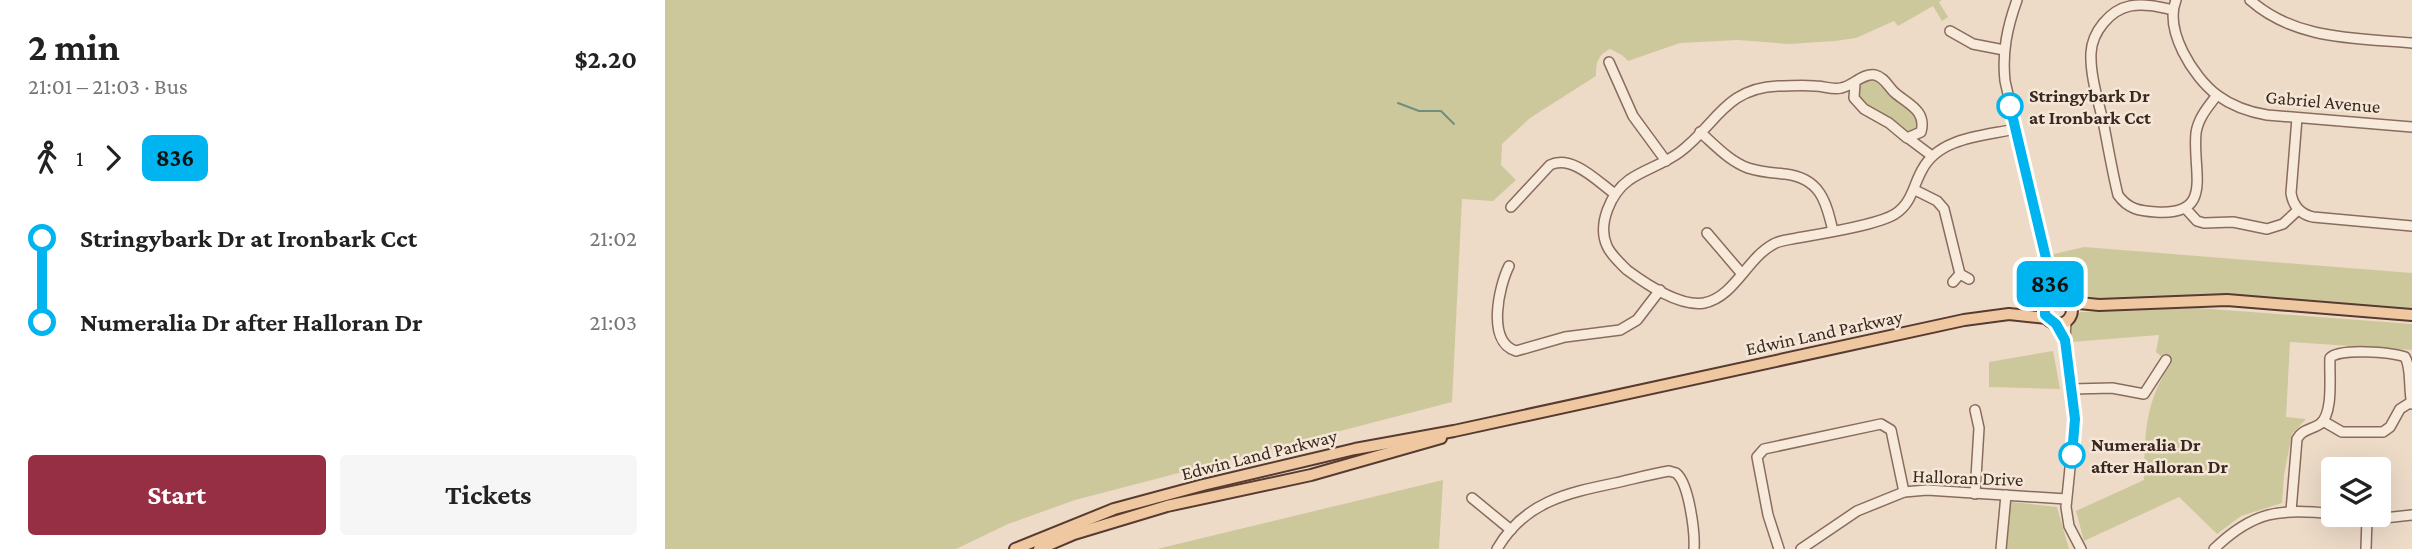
<!DOCTYPE html>
<html lang="en">
<head>
<meta charset="utf-8">
<style>
	:root { --surface:#fff; --page:#f6f6f6; --text:#222; --muted:#767676; --accent:#962f44 }
	body { margin:0; font-family:"Crimson Pro",serif; background:var(--page); color:var(--text); height:100vh; display:flex; flex-direction:column; font-size:26px; white-space:nowrap }
	* { box-sizing:border-box; margin:0 }
	p { font-size:23px; color:var(--muted) }
	.icon { flex:none; width:38px; height:38px; fill:none; stroke:currentColor; stroke-width:2; stroke-linecap:round; stroke-linejoin:round }
	.map { position:relative; flex:1; overflow:hidden }
	.sheet { display:flex; flex-direction:column; background:var(--surface); width:665px }
	.sheet>* { flex:none }
	.badge { padding:0 14px; border-radius:10px; font-size:24px; line-height:46px }
	.controls { position:absolute; left:1656px; top:457px; display:grid; gap:14px }
	.controls a { display:grid; place-items:center; width:70px; height:70px; border-radius:7px; background:var(--surface); box-shadow:0 7px 28px #0002; font-size:35px }
	.map>.badge { position:absolute; translate:-50% -50%; box-shadow:0 0 0 4px #fff }
	.legs { display:flex; align-items:center; gap:10px; height:77px; padding:0 28px; font-size:23px }
	.legs p { margin-inline-start:auto }
	.overview { display:flex; align-items:center; justify-content:space-between; height:119px; padding:0 28px }
	h1 { font-size:38px; font-weight:700; line-height:52px }
	.cta { display:flex; gap:14px; margin-top:auto; padding:14px 28px }
	.cta a { flex:1; height:80px; border-radius:7px; background:var(--accent); color:#fff; font-size:28px; font-weight:700; line-height:80px; text-align:center }
	.cta a+a { background:var(--page); color:var(--text) }
	ul { padding:0 28px; list-style:none }
	li { display:flex; align-items:center; gap:24px; height:84px; font-size:26px }
	li i { display:grid; place-items:center; width:10px; height:100%; margin:0 9px; background:currentColor }
	li i::after { content:''; width:18px; height:18px; margin:-9px; border:5px solid; border-radius:50%; background:var(--surface) }
	li p { margin-inline-start:auto }
	li:first-child i { background:linear-gradient(#0000 50%,currentColor 0) }
	li:last-child i { background:linear-gradient(currentColor 50%,#0000 0) }
	main { display:flex; flex:1; min-height:0 }
	.map>svg:first-child { display:block }
	.green { fill:#ccc89c }
	.lines { fill:none; stroke-linecap:round; stroke-linejoin:round }
	.stream { stroke:#6f9081; stroke-width:2 }
	.minor-casing { stroke:#896c5d; stroke-width:12 }
	.major-casing { stroke:#573b31; stroke-width:14 }
	.minor { stroke:#f8eadb; stroke-width:9 }
	.major { stroke:#efc8a2; stroke-width:10 }
	.line-1-casing { stroke:#fff; stroke-width:16 }
	.line-1 { stroke:#00b5ef; stroke-width:10 }
	.stop-1-dot { fill:#fff; stroke:#00b5ef; stroke-width:3.5 }
	.labels { text-anchor:middle; stroke-width:5; stroke-linejoin:round; paint-order:stroke }
	.stop-label { font-size:19px; font-weight:bold; fill:#3a2820; stroke:#f5e7d7; text-anchor:start }
	.street-label { font-size:19px; fill:#3a2820; stroke:#f5e7d7 }
</style>
</head>
<body>
<main>
<section class="sheet">
<div class="overview"><div><h1>2 min</h1><p>21:01 – 21:03 · Bus</p></div><b>$2.20</b></div>
<div class="legs"><svg class="icon" aria-label="walk" viewBox="0 0 24 24"><circle cx="13" cy="4" r="2"/><path d="M13 8l-2 6 4 7M11 14l-3 7M7 12l3-4h3l4 4"/></svg>1<svg class="icon" aria-label="forward" viewBox="0 0 24 24"><path d="M9 5l7 7-7 7"/></svg><b class="badge" style="background:#00b5ef;color:#111">836</b></div>
<ul>
<li><i style="color:#00b5ef"></i><b>Stringybark Dr at Ironbark Cct</b><p>21:02</p></li>
<li><i style="color:#00b5ef"></i><b>Numeralia Dr after Halloran Dr</b><p>21:03</p></li>
</ul>
<div class="cta"><a>Start</a><a>Tickets</a></div>
</section>
<div class="map">
<svg width="1747" height="549" viewBox="0 0 1747 549">
	<rect width="100%" height="100%" fill="#eddbc8"/>
	<g class="green">
		<path d="M0 0H1277L1274 2 1283 17 1277 21 1268 6 1233 26 1229 21 1191 38 1170 41 1124 44 1073 40 1015 43 963 61 957 55 945 49C932 56 931 63 931 76L865 118 837 144 836 165 851 180 828 201 797 199 787 402 410 500 343 524 291 549H0Z"/>
		<path d="M1211 78 1253 118V132L1243 135 1196 104 1191 90C1195 80 1201 80 1211 78Z"/>
		<path d="M1419 247 1747 273V310L1414 298C1389 288 1390 279 1385 255Z"/>
		<path d="M1533 308 1747 324V350L1625 342 1621 417 1641 419 1627 434 1619 475 1617 503 1576 516 1552 534 1514 497 1419 541 1411 511 1479 480C1480 436 1479 402 1506 364L1491 352 1494 335 1406 342 1405 318 1416 312Z"/>
		<polygon points="1388,351 1395,389 1324,387 1324,362"/>
		<polygon points="778,480 774,549 492,549"/>
		<polygon points="1347,502 1392,507 1404,549 1341,549 1343,505"/>
	</g>
	<g class="lines">
		<polyline class="stream" points="733,103 754,111 776,111 789,124"/>
		<g class="minor-casing">
			<g id="minor">
				<path d="M1352 0C1342 28 1337 52 1340 81L1385 275 1384 299"/>
				<path d="M1511 0C1499 30 1528 77 1552 95 1567 106 1584 112 1602 115L1747 127"/>
				<path d="M1585 0C1630 40 1690 38 1747 43"/>
				<path d="M1508 10C1495 7 1479 3 1465 6 1445 10 1427 32 1426 53 1425 75 1433 100 1438 121 1443 146 1447 171 1453 195 1463 209 1474 211 1491 212 1550 216 1527 172 1531 133 1533 118 1543 107 1552 95"/>
				<polyline points="1285,31 1308,44 1339,50"/>
				<polyline points="944,62 968,116 1001,161"/>
				<path d="M1190 83 1189 98 1199 109 1224 123 1242 138 1256 132C1262 110 1242 104 1229 92 1223 86 1219 77 1210 75 1197 73 1188 86 1176 88 1167 90 1159 86 1150 86 1138 85 1125 86 1113 86 1060 88 1051 125 1015 152 999 164 980 169 964 180 946 193 932 224 942 246 946 255 955 263 962 270 981 284 1014 307 1039 303 1069 297 1082 259 1107 245 1114 240 1124 240 1132 238 1155 234 1213 225 1230 214 1247 203 1248 186 1257 170 1274 137 1319 136 1350 129"/>
				<path d="M1632 118 1626 193C1628 206 1635 214 1648 217L1747 226"/>
				<path d="M1035 132C1050 145 1064 161 1083 168 1095 172 1108 173 1120 174 1155 178 1161 201 1168 231"/>
				<polyline points="1243,138 1267,156"/>
				<polyline points="1250,190 1272,201 1279,209 1295,274 1288,282"/>
				<path d="M846 207 885 165C907 154 933 182 950 194"/>
				<polyline points="1521,209 1532,221 1539,223 1568,222 1602,229 1618,224 1633,210"/>
				<polyline points="1042,233 1077,274"/>
				<path d="M844 266C834 286 821 342 851 351L900 337 955 330 972 320 995 290"/>
				<polyline points="1295,274 1304,279"/>
				<polyline points="1386,277 1396,297"/>
				<polyline points="1401,321 1400,340 1410,419 1401,507 1404,526 1416,549"/>
				<polyline points="1391,324 1400,340"/>
				<polyline points="1407,389 1447,388 1479,394 1501,360"/>
				<polyline points="1310,410 1314,428 1310,494"/>
				<polyline points="1658,421 1677,432 1718,432 1725,427 1735,409 1746,402"/>
				<polyline points="807,498 846,530"/>
				<path d="M1626 511 1632 439C1637 429 1646 430 1655 424 1669 413 1664 375 1665 358 1674 348 1726 352 1740 357 1747 369 1743 389 1747 404"/>
				<polyline points="1670,514 1719,518 1747,515"/>
				<path d="M832 549C859 502 902 493 950 483 968 479 986 474 1004 471L1011 473C1024 483 1030 532 1029 549"/>
				<polyline points="1114,549 1103,515 1092,457 1099,449 1216,424 1226,430 1239,492"/>
				<polyline points="1136,549 1192,511 1239,492 1262,490 1401,499"/>
				<polyline points="1336,549 1341,495"/>
				<path d="M1549 549C1588 511 1615 508 1668 514"/>
				<polyline points="1701,549 1702,518"/>
			</g>
		</g>
		<g class="major-casing">
			<g id="major">
				<circle cx="1393" cy="310" r="14"/>
				<polyline points="1404,302 1434,305 1562,300 1747,315"/>
				<polyline points="350,549 449,509 538,485 690,449 789,431 1299,320 1344,314 1382,318"/>
				<polyline points="374,549 409,534 502,506 646,475 776,438"/>
			</g>
		</g>
		<use href="#minor" class="minor"/>
		<use href="#major" class="major"/>
	</g>
	<g class="lines">
		<g class="line-1-casing">
			<polyline id="line-1" points="1345,106 1385,275 1384,299 1380,305 1380,315 1391,324 1400,340 1410,419 1407,455"/>
		</g>
		<use href="#line-1" class="line-1"/>
	</g>
	<g class="stop-1-dot">
		<circle cx="1345" cy="106" r="12"/>
		<circle cx="1407" cy="455" r="12"/>
	</g>
	<g class="labels">
		<g class="stop-label">
			<text x="1364" y="102">Stringybark Dr<tspan x="1364" dy="22">at Ironbark Cct</tspan></text>
			<text x="1426" y="451">Numeralia Dr<tspan x="1426" dy="22">after Halloran Dr</tspan></text>
		</g>
		<g class="street-label">
			<text transform="translate(1658 101) rotate(5)" y="7">Gabriel Avenue</text>
			<text transform="translate(1159 332) rotate(-12)" y="7">Edwin Land Parkway</text>
			<text transform="translate(594 454) rotate(-14)" y="7">Edwin Land Parkway</text>
			<text transform="translate(1303 477) rotate(2)" y="7">Halloran Drive</text>
		</g>
	</g>
</svg>
<div class="controls">
<a><svg class="icon" aria-label="layers" viewBox="0 0 24 24"><path d="M12 4l9 5-9 5-9-5zM3 14l9 5 9-5"/></svg></a>
</div>
<b class="badge" style="left:1385px;top:284px;background:#00b5ef;color:#111">836</b>
</div>
</main>
</body>
</html>
